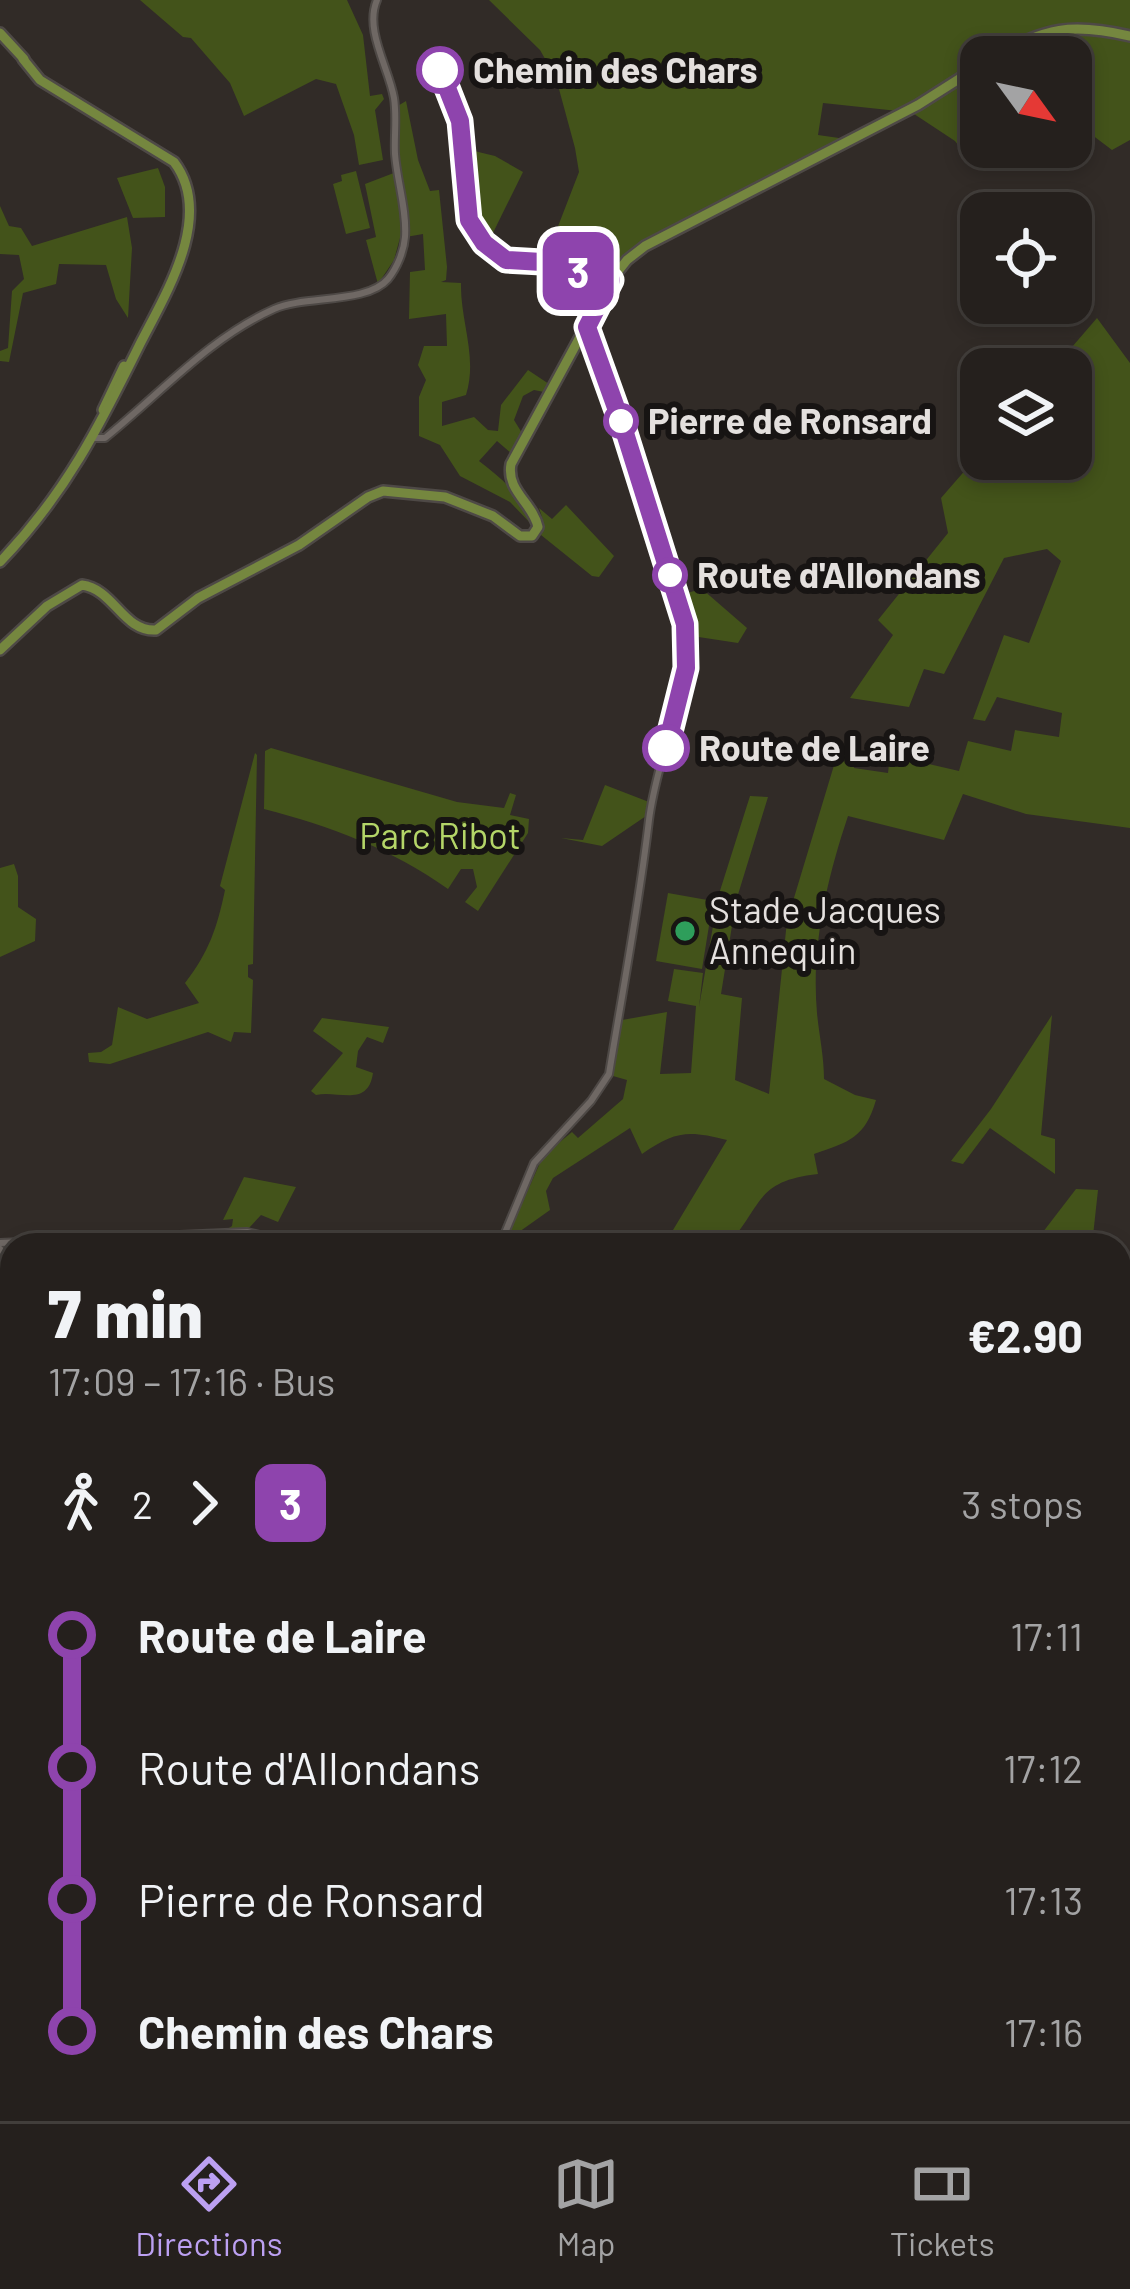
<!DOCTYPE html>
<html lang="en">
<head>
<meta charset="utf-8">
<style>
	:root { --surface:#25201d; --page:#312d2a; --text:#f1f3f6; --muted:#a3a3a4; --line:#423e3b; --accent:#bca0f2 }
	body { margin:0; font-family:Barlow,sans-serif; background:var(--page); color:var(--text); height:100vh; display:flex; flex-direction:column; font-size:45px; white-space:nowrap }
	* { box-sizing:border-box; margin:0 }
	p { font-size:39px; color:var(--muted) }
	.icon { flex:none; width:66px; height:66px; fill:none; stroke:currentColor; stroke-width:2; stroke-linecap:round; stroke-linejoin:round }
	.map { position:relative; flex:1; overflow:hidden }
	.side { position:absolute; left:0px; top:1233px; width:1131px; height:888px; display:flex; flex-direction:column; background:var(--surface); border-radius:36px 36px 0 0; box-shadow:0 6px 18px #0003,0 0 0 3px var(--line) }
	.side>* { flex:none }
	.badge { padding:0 24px; border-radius:18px; font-size:42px; line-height:78px }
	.needle { width:78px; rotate:123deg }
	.tools { position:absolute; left:960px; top:36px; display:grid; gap:24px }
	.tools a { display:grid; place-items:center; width:132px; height:132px; border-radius:24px; background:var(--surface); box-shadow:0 6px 18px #0003,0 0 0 3px var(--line); font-size:60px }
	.map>.badge { position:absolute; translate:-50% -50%; box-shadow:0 0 0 6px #fff }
	.legs { display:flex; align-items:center; gap:18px; height:132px; padding:0 48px; font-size:39px }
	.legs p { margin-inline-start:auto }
	.head { display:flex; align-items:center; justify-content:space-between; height:204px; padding:0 48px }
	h1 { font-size:66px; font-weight:800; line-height:90px }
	ul { padding:0 48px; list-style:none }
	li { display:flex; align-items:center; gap:42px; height:132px; font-size:45px }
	li i { display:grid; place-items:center; width:18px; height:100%; margin:0 15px; background:currentColor }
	li i::after { content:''; width:30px; height:30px; margin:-15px; border:9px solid; border-radius:50%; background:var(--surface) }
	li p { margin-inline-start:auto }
	li:first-child i { background:linear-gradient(#0000 50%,currentColor 0) }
	li:last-child i { background:linear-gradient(currentColor 50%,#0000 0) }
	.tabs { display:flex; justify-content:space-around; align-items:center; height:168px; border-top:3px solid var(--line); background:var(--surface); font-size:33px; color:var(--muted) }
	.tabs a { display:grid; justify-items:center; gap:6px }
	.tabs .selected { color:var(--accent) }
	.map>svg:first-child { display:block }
	.green { fill:#43531a }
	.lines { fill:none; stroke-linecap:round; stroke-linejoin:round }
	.river { stroke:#335796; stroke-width:8 }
	.minor-casing { stroke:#4e4946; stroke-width:10 }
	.major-casing { stroke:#4e4946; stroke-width:14 }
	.minor { stroke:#6f6864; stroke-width:6 }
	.major { stroke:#75873f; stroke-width:9 }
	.rail-casing { stroke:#afaaa7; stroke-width:8 }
	.rail { stroke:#171413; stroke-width:3; stroke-dasharray:9; stroke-linecap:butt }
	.line-1-casing { stroke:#fff; stroke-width:27 }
	.line-1 { stroke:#8e44ad; stroke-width:18 }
	.stop-1-dot { fill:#fff; stroke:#8e44ad; stroke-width:6 }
	.leisure-dot { fill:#2e9e5b; stroke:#171413; stroke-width:4.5 }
	.labels { text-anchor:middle; stroke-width:12; stroke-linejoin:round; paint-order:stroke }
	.stop-label { font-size:36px; font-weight:bold; fill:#e4e0de; stroke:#171413; text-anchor:start }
	.park-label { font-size:36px; fill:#b4d568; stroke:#171413 }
	.poi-label { font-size:36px; fill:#e4e0de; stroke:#171413; text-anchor:start }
</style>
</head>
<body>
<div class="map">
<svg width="1130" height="2121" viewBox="0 0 1130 2121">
	<rect width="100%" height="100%" fill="#312b27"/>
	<g class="green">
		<polygon points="140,0 347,0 363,35 370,96 382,94 384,99 375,110 383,160 359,165 354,135 336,84 316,79 244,116 230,83 191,38 183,37"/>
		<polygon points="489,0 1130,0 1130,140 1112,150 1071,119 1071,57 981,57 981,140 964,153 955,141 905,108 898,111 823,103 818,135 839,138 839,142 668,230 611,276 545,260 579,172 575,148 556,78 540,50"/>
		<path d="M406 101 418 160 430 191 439 190 447 267 446 280 441 282 461 283C460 321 478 357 466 395L442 402V426L474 417 488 430 498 431 501 405 528 370 549 384 544 392 534 390 523 396 514 420 522 433 511 453 497 441 479 461C501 478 528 500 535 528L510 502 460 476 440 445 419 436V397L426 380 418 365 424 346H447L446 314 409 319 410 272 425 270 423 234 400 238 394 260 378 284 366 240 376 237 365 184 399 171 396 107Z"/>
		<polygon points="466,149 495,156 523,172 488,243 471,215"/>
		<polygon points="158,168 165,187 165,217 133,218 117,178"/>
		<polygon points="356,171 370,228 346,234 333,184 342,181 341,175"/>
		<polygon points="0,206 9,226 21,228 32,246 127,217 132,248 128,318 116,299 106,265 59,264 56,284 23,293 9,362 0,361 0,351 8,348 12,291 24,279 19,255 0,254"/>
		<path d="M1097 318 1130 363V828L1026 814 963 794 944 840 848 816C827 879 811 946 817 1013 819 1035 824 1056 824 1079L855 1095 876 1100C865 1138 849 1142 814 1154L818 1174C756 1181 764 1203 728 1245H664L727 1140C688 1130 675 1131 642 1154L630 1128 553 1178 546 1191 550 1210 505 1242 543 1156 572 1132 578 1138 623 1099 627 1080 613 1076 622 1020 667 1012 660 1074 691 1073 696 1006 668 1001 674 969 703 973 699 1007 718 897 750 796 768 797 736 901 721 994 742 998 735 1080 769 1094 787 921 838 752 853 759 854 768 888 773 890 755 959 771 968 741 1011 751 1015 730 1059 737 1062 713 997 697 985 721 973 719 1004 635 1029 643 1061 561 1047 549 1004 558 944 674 924 669 909 707 850 698 893 635 878 620 948 533 941 498 981 452V459H1071V369H1053Z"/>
		<polygon points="566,505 614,556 599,577 592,576 541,535 543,520 539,508 552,519"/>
		<polygon points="702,589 747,628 738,643 692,636 683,594"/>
		<path d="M271 748 457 802 504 808 510 793 516 795 510 815 529 819 528 833 478 911 465 902 477 887 473 869H461L448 889C392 849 330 826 264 809L265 751Z"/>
		<path d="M255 753 257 755 253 964 248 965V977L253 980 251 1033 234 1032 231 1042 208 1032 110 1064 89 1062 88 1053 101 1052 112 1045 118 1007 147 1019 199 1003 185 983C209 952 217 928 225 890L220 886Z"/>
		<polygon points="605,785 649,802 646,816 602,846 561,838 583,840"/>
		<polygon points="14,864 18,876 18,907 36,919 35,941 0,957 0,868"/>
		<polygon points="668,893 713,901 702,969 656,961"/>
		<polygon points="1052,1015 1041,1135 1055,1139 1055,1174 990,1128 963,1164 951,1161 991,1109"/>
		<path d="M322 1018 389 1027 383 1043 367 1037 358 1051 356 1067 373 1073C368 1108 338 1090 316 1095L311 1091 343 1053 313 1031Z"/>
		<polygon points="244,1177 296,1187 278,1222 261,1215 248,1229 226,1230 232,1226 233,1219 223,1220"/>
		<polygon points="1076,1189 1098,1190 1092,1245 1033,1245"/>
		<polygon points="0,1445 12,1459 12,1493 8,1497 12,1503 12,1618 0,1617"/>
		<polygon points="251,2109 448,2109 420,2121 248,2121"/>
	</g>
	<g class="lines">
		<g class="river">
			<polyline points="0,1384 12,1394"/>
			<polyline points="1119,1863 1130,1867"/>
		</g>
		<g class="minor-casing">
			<g id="minor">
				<path d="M94 438H105C160 394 209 338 274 309 305 295 367 304 388 279 397 268 404 251 405 237 407 210 397 181 395 154 394 136 397 117 394 98 389 68 364 30 377 0"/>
				<polyline points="0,1243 247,1232 264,1236 280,1245"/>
				<path d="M500 1245 534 1163 591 1101 609 1074C623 989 639 905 649 820 658 746 699 679 679 604L587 327"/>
				<polyline points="0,1249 12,1262"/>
				<polyline points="1119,1376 1130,1376"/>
				<polyline points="1119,1612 1130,1611"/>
				<polyline points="1119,1963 1130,1957"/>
				<polyline points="1130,2095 1126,2100 1130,2107"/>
				<polyline points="819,2121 834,2109"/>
			</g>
		</g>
		<g class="major-casing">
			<g id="major">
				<polyline points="0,33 24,59"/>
				<path d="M993 57C1047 28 1070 22 1130 36"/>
				<polyline points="103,410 124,366"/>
				<path d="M0 562C66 493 99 427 140 344 165 295 215 216 174 162L40 80 23 59"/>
				<path d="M0 650 47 606 82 585C114 589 123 632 156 630L198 598 299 545 368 497 383 491 445 497 493 516 520 536H532L538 527C533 503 506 491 511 464L611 280 627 260 645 246 918 105 981 65"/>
				<polyline points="0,1359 12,1369"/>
				<polyline points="1119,1790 1130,1785"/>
				<polyline points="238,2121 242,2109"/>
			</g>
		</g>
		<use href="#minor" class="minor"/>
		<use href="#major" class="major"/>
		<g class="rail-casing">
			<g id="rail">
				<polyline points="0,1418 12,1432"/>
				<polyline points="1119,1877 1130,1879"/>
			</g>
		</g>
		<use href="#rail" class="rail"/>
	</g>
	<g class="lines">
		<g class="line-1-casing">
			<polyline id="line-1" points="440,70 460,121 469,220 484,243 506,260 542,262 611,280 587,327 624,430 685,624 686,668 666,748"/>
		</g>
		<use href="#line-1" class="line-1"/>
	</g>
	<g class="stop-1-dot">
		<circle cx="440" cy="70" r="21"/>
		<circle cx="621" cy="421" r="15"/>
		<circle cx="670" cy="575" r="15"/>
		<circle cx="666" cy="748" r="21"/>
	</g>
	<circle class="leisure-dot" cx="685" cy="931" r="12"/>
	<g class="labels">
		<g class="stop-label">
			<text x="473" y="83">Chemin des Chars</text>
			<text x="648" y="434">Pierre de Ronsard</text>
			<text x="697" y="588">Route d'Allondans</text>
			<text x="699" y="761">Route de Laire</text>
		</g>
		<g class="park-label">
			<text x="440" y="849">Parc Ribot</text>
		</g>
		<g class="poi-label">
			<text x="709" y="923">Stade Jacques<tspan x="709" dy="41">Annequin</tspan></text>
		</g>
	</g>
</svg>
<div class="tools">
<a><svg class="needle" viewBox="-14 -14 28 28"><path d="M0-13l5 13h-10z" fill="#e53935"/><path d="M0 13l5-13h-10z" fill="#a3a3a4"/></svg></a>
<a><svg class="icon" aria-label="locate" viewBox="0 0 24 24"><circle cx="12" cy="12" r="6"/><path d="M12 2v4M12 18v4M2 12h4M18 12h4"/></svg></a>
<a><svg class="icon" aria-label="layers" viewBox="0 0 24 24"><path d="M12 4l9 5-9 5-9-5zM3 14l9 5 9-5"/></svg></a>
</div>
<b class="badge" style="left:578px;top:271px;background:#8e44ad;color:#fff">3</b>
<section class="side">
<div class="head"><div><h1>7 min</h1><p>17:09 – 17:16 · Bus</p></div><b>€2.90</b></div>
<div class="legs"><svg class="icon" aria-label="walk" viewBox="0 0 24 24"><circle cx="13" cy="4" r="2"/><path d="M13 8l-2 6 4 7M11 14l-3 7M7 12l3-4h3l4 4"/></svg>2<svg class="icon" aria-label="forward" viewBox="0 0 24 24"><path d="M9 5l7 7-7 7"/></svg><b class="badge" style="background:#8e44ad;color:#fff">3</b><p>3 stops</p></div>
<ul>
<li><i style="color:#8e44ad"></i><b>Route de Laire</b><p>17:11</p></li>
<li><i style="color:#8e44ad"></i><span>Route d'Allondans</span><p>17:12</p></li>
<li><i style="color:#8e44ad"></i><span>Pierre de Ronsard</span><p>17:13</p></li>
<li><i style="color:#8e44ad"></i><b>Chemin des Chars</b><p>17:16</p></li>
</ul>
</section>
</div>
<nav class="tabs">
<a class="selected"><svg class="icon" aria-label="directions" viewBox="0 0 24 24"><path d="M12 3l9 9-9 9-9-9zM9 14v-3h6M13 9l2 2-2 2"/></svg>Directions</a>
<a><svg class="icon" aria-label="map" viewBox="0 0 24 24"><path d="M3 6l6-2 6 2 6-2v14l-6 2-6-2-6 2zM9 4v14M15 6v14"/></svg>Map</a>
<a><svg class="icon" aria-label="tickets" viewBox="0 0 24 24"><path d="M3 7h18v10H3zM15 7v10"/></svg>Tickets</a>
</nav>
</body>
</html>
